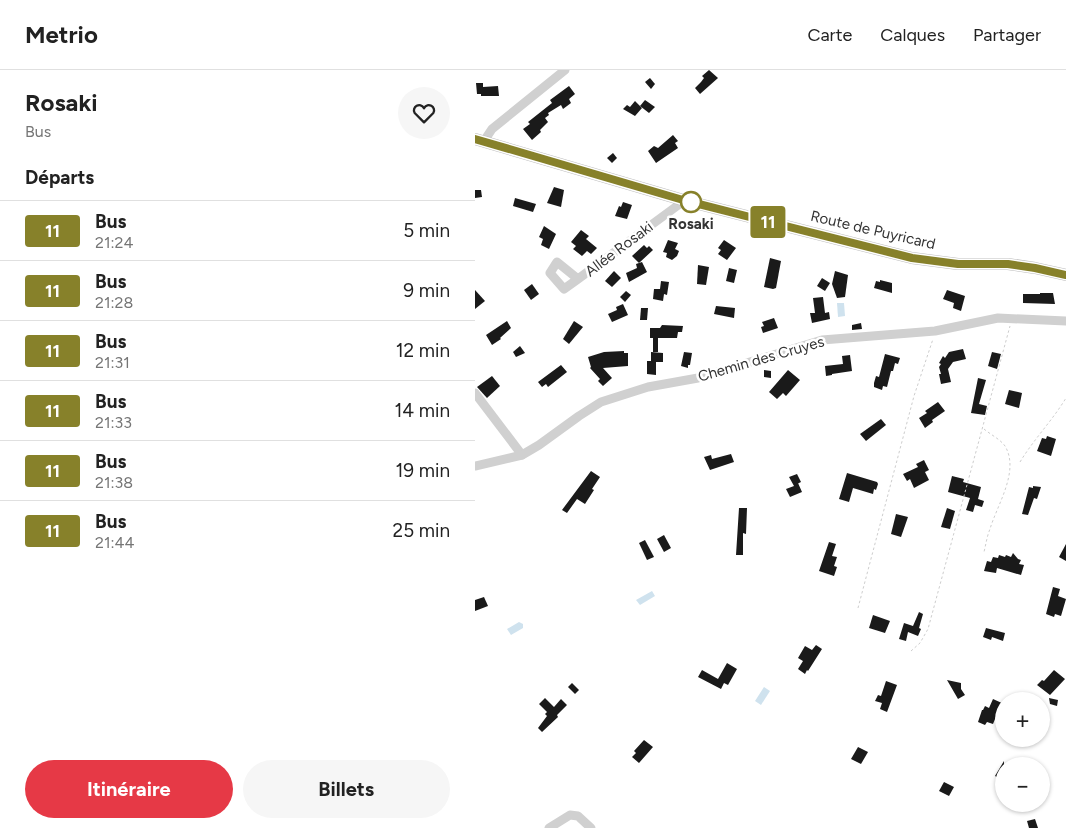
<!DOCTYPE html>
<html lang="fr">
<head>
<meta charset="utf-8">
<style>
	:root { --surface:#fff; --page:#f6f6f6; --text:#222; --muted:#767676; --line:#e0e0e0; --accent:#e63946 }
	body { margin:0; font-family:Figtree,sans-serif; background:var(--page); color:var(--text); height:100vh; display:flex; flex-direction:column; font-size:19px; white-space:nowrap }
	* { box-sizing:border-box; margin:0 }
	p { font-size:16px; color:var(--muted) }
	.icon { flex:none; width:28px; height:28px; fill:none; stroke:currentColor; stroke-width:2; stroke-linecap:round; stroke-linejoin:round }
	.map { position:relative; flex:1; overflow:hidden }
	.panel { display:flex; flex-direction:column; background:var(--surface); width:475px }
	.panel>* { flex:none }
	.badge { padding:0 10px; border-radius:4px; font-size:18px; line-height:32px }
	.buttons { position:absolute; left:520px; top:622px; display:grid; gap:10px }
	.buttons a { display:grid; place-items:center; width:55px; height:55px; border-radius:50%; background:var(--surface); box-shadow:0 1px 4px #0004; font-size:25px }
	.map>.badge { position:absolute; translate:-50% -50%; box-shadow:0 0 0 2px #fff }
	h2 { padding:0 25px; font-size:19px; line-height:45px }
	.round { display:grid; place-items:center; flex:none; width:52px; height:52px; border-radius:26px; background:var(--page) }
	.headline { display:flex; align-items:center; justify-content:space-between; height:85px; padding:0 25px }
	h1 { font-size:24px; font-weight:700; line-height:38px }
	.primary-button { display:flex; gap:10px; margin-top:auto; padding:10px 25px }
	.primary-button a { flex:1; height:58px; border-radius:30px; background:var(--accent); color:#fff; font-size:20px; font-weight:700; line-height:58px; text-align:center }
	.primary-button a+a { background:var(--page); color:var(--text) }
	ul { padding:0; list-style:none }
	li { display:flex; align-items:center; gap:15px; height:60px; padding:0 25px; border-top:1px solid var(--line) }
	li div { flex:1 }
	li b { display:block; font-size:19px }
	li em { font-style:normal }
	li .badge { min-width:55px; font-weight:700; text-align:center }
	header { display:flex; align-items:center; gap:30px; box-sizing:border-box; height:70px; padding:0 25px; background:var(--surface); border-bottom:1px solid var(--line) }
	header strong { font-size:24px }
	nav { display:flex; gap:28px; margin-inline-start:auto; font-size:18px }
	main { display:flex; flex:1; min-height:0 }
	.map>svg:first-child { display:block }
	.water { fill:#cfe2ee }
	.building { fill:#1a1a1a }
	.lines { fill:none; stroke-linecap:round; stroke-linejoin:round }
	.path { stroke:#cdcdcd; stroke-width:1; stroke-dasharray:2.5 2.5; stroke-linecap:butt }
	.minor { stroke:#d0d0d0; stroke-width:9 }
	.secondary { stroke:#bdbdbd; stroke-width:12 }
	.line-casing { stroke:#fff; stroke-width:11 }
	.line { stroke:#87812a; stroke-width:8 }
	.stop-dot { fill:#fff; stroke:#87812a; stroke-width:2.5 }
	.labels { text-anchor:middle; stroke-width:5; stroke-linejoin:round; paint-order:stroke }
	.stop-label { font-size:15px; font-weight:bold; fill:#333; stroke:#fff }
	.street-label { font-size:15px; fill:#333; stroke:#fff }
</style>
</head>
<body>
<header>
<strong>Metrio</strong>
<nav><a>Carte</a><a>Calques</a><a>Partager</a></nav>
</header>
<main>
<section class="panel">
<div class="headline"><div><h1>Rosaki</h1><p>Bus</p></div><a class="round"><svg class="icon" aria-label="heart" viewBox="0 0 24 24"><path d="M12 20l-8-8c-3-5 5-10 8-4 3-6 11-1 8 4z"/></svg></a></div>
<h2>Départs</h2>
<ul>
<li><span class="badge" style="background:#87812a;color:#fff">11</span><div><b>Bus</b><p>21:24</p></div><em>5 min</em></li>
<li><span class="badge" style="background:#87812a;color:#fff">11</span><div><b>Bus</b><p>21:28</p></div><em>9 min</em></li>
<li><span class="badge" style="background:#87812a;color:#fff">11</span><div><b>Bus</b><p>21:31</p></div><em>12 min</em></li>
<li><span class="badge" style="background:#87812a;color:#fff">11</span><div><b>Bus</b><p>21:33</p></div><em>14 min</em></li>
<li><span class="badge" style="background:#87812a;color:#fff">11</span><div><b>Bus</b><p>21:38</p></div><em>19 min</em></li>
<li><span class="badge" style="background:#87812a;color:#fff">11</span><div><b>Bus</b><p>21:44</p></div><em>25 min</em></li>
</ul>
<div class="primary-button"><a>Itinéraire</a><a>Billets</a></div>
</section>
<div class="map">
<svg width="591" height="758" viewBox="0 0 591 758">
	<rect width="100%" height="100%" fill="#fff"/>
	<g class="water">
		<polygon points="362,233 369,233 370,246 363,247"/>
		<polygon points="177,521 180,526 165,535 161,530"/>
		<polygon points="44,552 48,554 48,558 36,565 32,559"/>
		<polygon points="289,617 295,621 286,635 280,631"/>
	</g>
	<g class="building">
		<polygon points="234,0 243,8 225,24 220,18 226,12 229,8 227,6"/>
		<polygon points="175,8 180,14 176,19 170,12"/>
		<polygon points="1,13 8,13 8,17 23,16 24,26 6,26 6,24 2,24"/>
		<polygon points="94,16 100,24 94,29 96,33 88,39 86,35 73,43 74,45 70,48 73,52 65,60 66,62 57,70 48,59 55,54 53,52 77,33 75,30"/>
		<polygon points="170,30 180,37 174,43 165,36"/>
		<polygon points="160,31 167,38 160,46 148,39 152,35 155,37"/>
		<polygon points="198,65 203,71 200,73 203,78 181,93 173,81 179,76 183,78"/>
		<polygon points="138,83 142,88 137,93 132,88"/>
		<polygon points="79,117 89,120 86,137 72,133"/>
		<polygon points="0,120 6,120 7,127 0,128"/>
		<polygon points="40,128 61,134 58,142 38,136"/>
		<polygon points="148,132 157,135 152,149 140,146 144,136 146,137"/>
		<polygon points="69,156 81,164 74,179 66,175 68,169 64,167"/>
		<polygon points="106,160 114,166 111,169 122,178 116,184 112,181 107,186 98,179 101,176 96,172"/>
		<polygon points="193,170 203,173 200,179 204,181 202,186 197,190 191,187 192,183 188,182"/>
		<polygon points="249,170 261,178 252,190 243,184 246,180 243,178"/>
		<polygon points="169,175 172,178 174,176 178,180 164,193 157,186"/>
		<polygon points="295,188 306,191 301,218 298,219 289,217"/>
		<polygon points="167,192 172,202 154,212 151,203 162,198 161,194"/>
		<polygon points="223,195 234,197 231,215 222,214"/>
		<polygon points="254,198 262,200 259,213 251,211"/>
		<polygon points="139,201 146,208 137,217 130,211"/>
		<polygon points="360,201 373,205 370,227 362,228 357,214"/>
		<polygon points="347,208 355,213 350,221 342,216"/>
		<polygon points="405,210 417,213 417,223 399,218 401,211 405,212"/>
		<polygon points="186,211 194,212 192,225 189,224 188,231 178,229 179,219 185,219"/>
		<polygon points="57,214 64,224 56,230 49,220"/>
		<polygon points="0,220 10,231 0,239"/>
		<polygon points="472,220 490,226 486,241 478,238 479,233 468,229"/>
		<polygon points="151,221 156,225 150,232 145,227"/>
		<polygon points="565,223 578,223 580,234 548,233 548,224 565,224"/>
		<polygon points="348,227 350,243 354,242 355,249 337,253 335,243 340,243 338,228"/>
		<polygon points="148,234 153,245 137,252 133,244 142,240 141,237"/>
		<polygon points="241,236 260,238 259,248 239,244"/>
		<polygon points="166,238 173,238 172,250 165,250"/>
		<polygon points="299,248 303,258 288,263 286,257 289,256 287,252"/>
		<polygon points="32,251 36,258 25,268 26,269 17,275 11,265"/>
		<polygon points="99,251 108,257 94,274 88,269"/>
		<polygon points="386,253 387,259 377,260 377,255"/>
		<polygon points="187,255 208,256 207,262 203,262 202,268 183,268 183,282 178,282 178,268 175,268 175,258 185,258"/>
		<polygon points="45,276 50,283 41,287 38,282"/>
		<polygon points="488,279 491,289 478,292 473,299 476,312 466,314 464,304 466,304 464,297 466,294 464,293 468,286 470,288 474,282"/>
		<polygon points="149,281 149,283 153,283 153,296 128,298 137,308 128,316 123,311 125,309 115,298 116,297 113,287 129,282"/>
		<polygon points="176,282 188,283 188,292 181,292 181,305 172,304 172,291 176,291"/>
		<polygon points="209,282 217,283 215,295 213,295 213,298 206,296"/>
		<polygon points="517,282 526,284 522,299 513,296"/>
		<polygon points="410,284 425,288 423,294 420,293 418,301 416,301 412,317 408,316 407,320 399,317 399,313 401,306 404,307"/>
		<polygon points="375,285 377,301 357,304 357,305 351,306 350,296 368,294 367,286"/>
		<polygon points="86,295 92,302 73,317 71,314 67,317 63,312"/>
		<polygon points="289,300 296,301 296,308 289,307"/>
		<polygon points="313,300 325,310 311,326 308,323 302,329 294,322"/>
		<polygon points="17,306 25,316 12,328 2,317"/>
		<polygon points="503,308 511,310 504,334 512,336 510,345 496,343"/>
		<polygon points="534,320 547,323 544,338 530,334"/>
		<polygon points="463,332 470,341 457,350 458,352 450,358 444,348 452,343 450,341"/>
		<polygon points="406,349 411,355 391,371 385,364"/>
		<polygon points="572,366 581,369 576,386 562,381 567,368 571,369"/>
		<polygon points="256,384 259,392 235,400 229,387 236,385 237,389"/>
		<polygon points="449,390 454,400 450,402 454,410 439,418 435,409 432,411 428,404 443,397 441,394"/>
		<polygon points="116,401 125,407 117,419 119,420 110,434 102,429 92,443 87,440"/>
		<polygon points="372,403 402,412 403,414 401,420 399,419 398,424 378,418 374,432 364,429"/>
		<polygon points="322,404 326,412 322,414 323,413 327,422 315,427 311,419 319,416 314,407"/>
		<polygon points="477,406 489,409 488,412 506,417 503,429 509,431 507,437 500,435 498,442 491,440 495,428 473,422"/>
		<polygon points="558,416 566,417 562,429 559,428 553,445 547,444 554,417 558,418"/>
		<polygon points="264,438 272,438 271,464 268,463 268,485 261,485"/>
		<polygon points="472,438 480,441 475,459 466,457"/>
		<polygon points="421,444 433,447 426,467 416,464"/>
		<polygon points="189,465 196,478 189,482 182,469"/>
		<polygon points="170,470 179,487 172,490 164,473"/>
		<polygon points="354,472 361,474 357,486 362,487 359,496 362,497 359,506 344,501"/>
		<polygon points="591,474 591,491 584,487"/>
		<polygon points="538,483 543,489 546,490 544,494 549,495 546,505 522,498 521,503 509,501 512,491 516,492 518,487 523,488 524,485 530,487 531,485 536,487"/>
		<polygon points="578,517 585,519 583,526 591,529 586,546 580,544 579,547 571,544"/>
		<polygon points="9,527 13,536 0,541 0,530"/>
		<polygon points="444,542 448,544 444,558 446,559 443,566 433,562 431,571 424,569 429,553 438,556"/>
		<polygon points="398,545 415,551 410,563 394,558"/>
		<polygon points="511,558 530,563 528,571 517,567 516,570 508,567"/>
		<polygon points="341,575 347,579 333,601 332,600 330,604 323,599 328,591 323,588 330,576 337,580"/>
		<polygon points="252,593 262,599 253,615 249,613 246,619 223,607 227,600 243,609"/>
		<polygon points="579,600 590,609 575,625 562,615 567,610 569,611"/>
		<polygon points="472,610 486,613 486,619 490,625 483,629"/>
		<polygon points="411,611 422,615 412,642 405,639 407,633 400,631 403,625 406,626"/>
		<polygon points="97,613 104,620 100,624 93,617"/>
		<polygon points="70,628 79,637 86,629 92,635 82,645 83,647 67,662 63,658 72,646 70,644 72,642 64,634"/>
		<polygon points="574,628 583,630 582,636 575,634"/>
		<polygon points="518,629 529,634 529,641 524,639 518,654 512,652 510,655 503,652 507,640 508,640 510,636 514,638"/>
		<polygon points="169,670 178,677 164,693 157,687 161,683 159,681"/>
		<polygon points="383,677 393,682 386,694 376,689"/>
		<polygon points="529,691 529,711 520,706"/>
		<polygon points="469,712 479,717 474,726 464,721"/>
		<polygon points="560,749 563,758 554,758 552,751"/>
	</g>
	<g class="lines">
		<g class="path">
			<path d="M509 359C516 365 525 369 530 376 545 401 522 435 515 459 512 466 511 474 509 482"/>
			<path d="M545 392C559 369 577 351 591 328"/>
			<polyline points="383,538 439,326 458,269"/>
			<polyline points="436,581 445,573 453,559 535,256"/>
		</g>
		<g class="minor">
			<polyline points="9,71 17,59 90,0"/>
			<polyline points="103,209 82,192 75,203 89,219 103,209 206,133 208,130"/>
			<polyline points="0,323 47,385"/>
			<polyline points="0,396 47,385 64,375 104,346 126,332 173,317 223,308 347,270 460,261 523,248 591,251"/>
			<polyline points="74,758 95,745 103,746 116,758"/>
		</g>
		<polyline class="secondary" points="0,69 208,130 437,188 483,194 533,194 560,198 591,205"/>
	</g>
	<g class="lines">
		<g class="line-casing">
			<polyline id="line" points="0,69 208,130 437,188 483,194 533,194 560,198 591,205"/>
		</g>
		<use href="#line" class="line"/>
	</g>
	<circle class="stop-dot" cx="216" cy="132" r="10"/>
	<g class="labels">
		<g class="stop-label">
			<text x="216" y="159">Rosaki</text>
		</g>
		<g class="street-label">
			<text transform="translate(398 160) rotate(13)" y="5">Route de Puyricard</text>
			<text transform="translate(144 179) rotate(-37)" y="5">Allée Rosaki</text>
			<text transform="translate(286 289) rotate(-16)" y="5">Chemin des Cruyes</text>
		</g>
	</g>
</svg>
<div class="buttons">
<a>+</a>
<a>−</a>
</div>
<b class="badge" style="left:293px;top:152px;background:#87812a;color:#fff">11</b>
</div>
</main>
</body>
</html>
